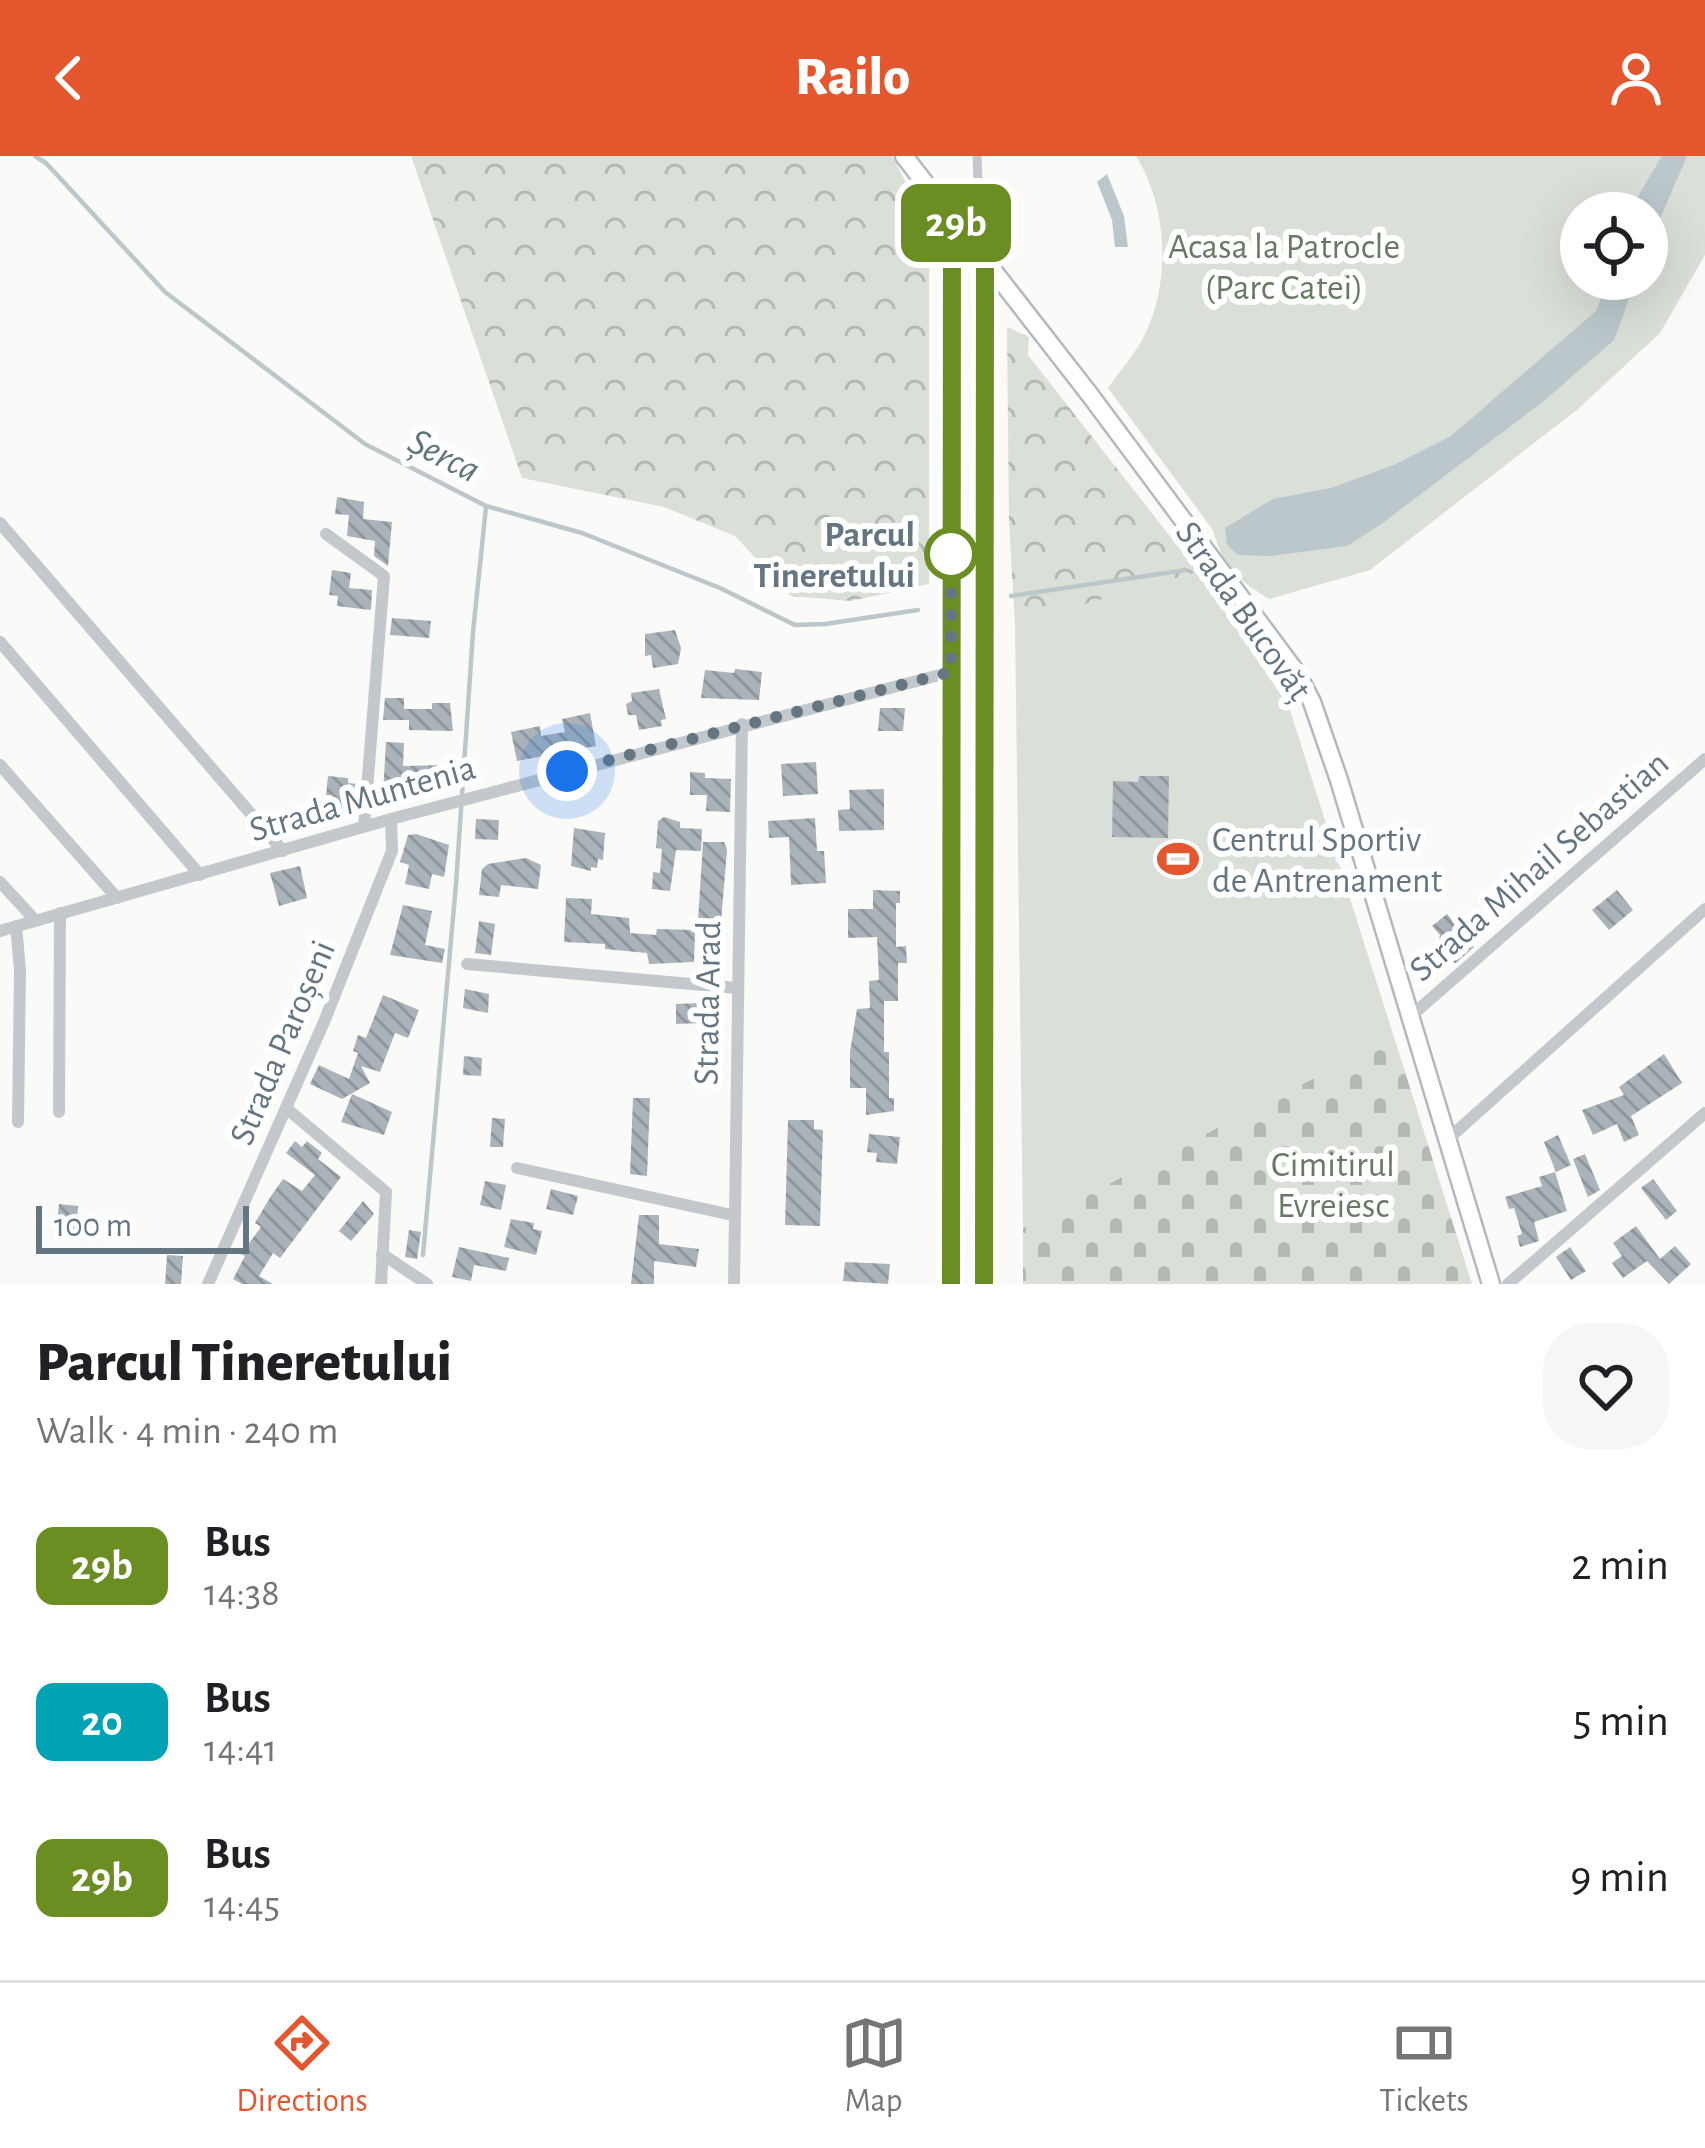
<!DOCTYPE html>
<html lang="en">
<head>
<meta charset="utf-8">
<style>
	:root { --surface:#fff; --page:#f6f6f6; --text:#202124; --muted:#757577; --line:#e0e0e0; --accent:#e4572e }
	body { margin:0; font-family:"Alegreya Sans",sans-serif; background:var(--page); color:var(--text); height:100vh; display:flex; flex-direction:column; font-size:45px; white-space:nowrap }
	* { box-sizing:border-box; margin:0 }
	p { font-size:39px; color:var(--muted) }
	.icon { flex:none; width:66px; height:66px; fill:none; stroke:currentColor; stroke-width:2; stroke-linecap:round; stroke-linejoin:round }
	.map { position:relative; height:1128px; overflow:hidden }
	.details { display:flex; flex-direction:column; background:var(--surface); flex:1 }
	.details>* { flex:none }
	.badge { padding:0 24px; border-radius:18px; font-size:42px; line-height:78px }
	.fabs { position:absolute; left:1560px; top:36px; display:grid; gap:24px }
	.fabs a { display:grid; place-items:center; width:108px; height:108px; border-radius:50%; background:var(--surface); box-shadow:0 12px 48px #0002; font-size:60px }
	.scale { position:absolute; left:36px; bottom:30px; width:213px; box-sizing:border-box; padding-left:12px; border:6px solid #657683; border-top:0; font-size:33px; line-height:42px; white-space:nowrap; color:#657683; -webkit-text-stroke:9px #fff; paint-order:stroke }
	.you { position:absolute; width:60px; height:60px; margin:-30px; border:9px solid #fff; border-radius:50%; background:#1a73e8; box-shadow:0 0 0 18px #1a73e833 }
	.map>.badge { position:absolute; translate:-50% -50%; box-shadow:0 0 0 6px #fff }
	.round { display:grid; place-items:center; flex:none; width:126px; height:126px; border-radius:48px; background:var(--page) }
	.overview { display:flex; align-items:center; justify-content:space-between; height:204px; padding:0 36px }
	h1 { font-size:57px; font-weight:800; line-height:90px }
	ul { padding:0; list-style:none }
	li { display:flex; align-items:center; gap:36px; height:156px; padding:0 36px }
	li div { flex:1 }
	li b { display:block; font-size:45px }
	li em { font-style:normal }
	li .badge { min-width:132px; font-weight:700; text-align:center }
	header { display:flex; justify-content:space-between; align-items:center; height:156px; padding:0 36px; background:var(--accent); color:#fff; font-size:54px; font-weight:800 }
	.tab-bar { display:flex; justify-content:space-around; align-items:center; height:168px; border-top:3px solid var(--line); background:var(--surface); font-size:33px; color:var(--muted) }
	.tab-bar a { display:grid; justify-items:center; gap:6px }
	.tab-bar .current { color:var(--accent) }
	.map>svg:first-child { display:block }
	.forest { fill:url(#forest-crowns) }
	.cemetery { fill:url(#cemetery-stones) }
	.green { fill:#dadfd7; fill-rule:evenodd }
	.water { fill:#bbc7cb }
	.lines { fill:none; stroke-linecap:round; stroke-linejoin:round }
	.stream { stroke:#bbc7cb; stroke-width:4.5 }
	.building { fill:url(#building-back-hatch) }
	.secondary-casing { stroke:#b3babf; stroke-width:21 }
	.pedestrian { stroke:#c3c8cc; stroke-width:9 }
	.minor { stroke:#c3c8cc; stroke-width:12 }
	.secondary { stroke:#fff; stroke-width:16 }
	.line-casing { stroke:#fff; stroke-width:27 }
	.line { stroke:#6b8e23; stroke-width:18 }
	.walk { stroke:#657683; stroke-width:12; stroke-dasharray:0 21.6 }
	.stop-dot { fill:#fff; stroke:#6b8e23; stroke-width:6 }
	.labels { text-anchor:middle; stroke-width:12; stroke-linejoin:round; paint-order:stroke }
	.park-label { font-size:36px; fill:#687a64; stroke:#fff }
	.stop-label { font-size:36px; font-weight:bold; fill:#657683; stroke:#fff; text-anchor:end }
	.street-label { font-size:36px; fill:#657683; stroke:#fff }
	.poi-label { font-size:36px; fill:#657683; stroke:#fff; text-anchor:start }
	.water-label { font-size:39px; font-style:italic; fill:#60757c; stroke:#fff }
</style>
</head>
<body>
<header><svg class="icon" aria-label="back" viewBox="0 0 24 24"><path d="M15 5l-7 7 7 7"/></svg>Railo<svg class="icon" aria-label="person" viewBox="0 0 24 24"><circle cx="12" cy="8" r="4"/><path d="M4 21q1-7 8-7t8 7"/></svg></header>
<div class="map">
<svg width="1705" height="1128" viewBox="0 0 1705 1128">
	<defs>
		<pattern id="forest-crowns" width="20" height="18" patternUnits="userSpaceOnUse" patternTransform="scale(3)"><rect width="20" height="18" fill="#dadfd7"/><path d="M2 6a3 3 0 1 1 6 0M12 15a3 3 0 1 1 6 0" fill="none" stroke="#b4b9b4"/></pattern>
		<pattern id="cemetery-stones" width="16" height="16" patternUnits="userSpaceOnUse" patternTransform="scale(3)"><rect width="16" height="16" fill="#dadfd7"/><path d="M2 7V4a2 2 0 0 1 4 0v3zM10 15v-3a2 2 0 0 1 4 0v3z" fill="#b4b9b4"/></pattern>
		<pattern id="building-back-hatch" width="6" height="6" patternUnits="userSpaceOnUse" patternTransform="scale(3)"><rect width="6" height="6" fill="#aab3b9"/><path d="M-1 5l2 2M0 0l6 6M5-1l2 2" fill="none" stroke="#8e969c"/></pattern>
	</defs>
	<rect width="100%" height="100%" fill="#fafaf8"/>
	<g class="forest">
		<polygon points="411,0 892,0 929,71 929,428 851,445 791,440 735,380 664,351 522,322"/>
		<polygon points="1007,171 1029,181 1028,199 1198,416 1015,468 1009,367"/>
	</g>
	<polygon class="cemetery" points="1394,881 1472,1128 1023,1128 1023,1072"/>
	<g class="green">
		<path d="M1136 0H1705V99L1660 177 1578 253 1370 414 1269 443C1236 422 1224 413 1213 374L1108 232C1120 214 1137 196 1146 176 1171 123 1167 49 1136 0ZM1581 57H1647V123H1581Z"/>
		<polygon points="1198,416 1289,551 1394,881 1023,1072 1015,468"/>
	</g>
	<g class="water">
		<polygon points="1662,0 1687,0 1647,93 1647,57 1628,57"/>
		<polygon points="1107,18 1124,60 1128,91 1115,91 1112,64 1097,26"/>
		<polygon points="1608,123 1636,123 1614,184 1545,244 1380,369 1347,390 1271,400 1238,399 1227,389 1225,372 1273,343 1331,332 1394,309 1451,280 1596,155"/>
	</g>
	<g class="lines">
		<g class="stream">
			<polyline points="35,0 46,7 165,136 365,288 486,350 582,377 720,432 795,469 825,468 918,454"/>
			<polyline points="1011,440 1186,414"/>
			<polyline points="423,1099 456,728 473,476 486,351"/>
		</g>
	</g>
	<g class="building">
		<polygon points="337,341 364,346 363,363 392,366 388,410 374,400 375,385 347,380 349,359 335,358"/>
		<polygon points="332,414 351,417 349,432 372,434 371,454 337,450 338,440 329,439"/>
		<polygon points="392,462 431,465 429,482 390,479"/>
		<polygon points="675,474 681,492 678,508 653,512 651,499 645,500 645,478"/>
		<polygon points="735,513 762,516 759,544 701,542 705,514 734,517"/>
		<polygon points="659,533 666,563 661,564 662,570 639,574 636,559 628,559 626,548 632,545 631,537"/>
		<polygon points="385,542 404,542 404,553 432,553 432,547 450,547 453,575 409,574 409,564 383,564"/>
		<polygon points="880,552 905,552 903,575 878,575"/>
		<polygon points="590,557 596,590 517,605 511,576 540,570 541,580 565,576 562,563"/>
		<polygon points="386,586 404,587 403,610 442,609 441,625 402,625 401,639 383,638"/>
		<polygon points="816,606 818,638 783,640 781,608"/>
		<polygon points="690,616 705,617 705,622 731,623 730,656 706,655 707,639 690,639"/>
		<polygon points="328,620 348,622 348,627 357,628 355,653 345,652 344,665 337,667 330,667 332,639 326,639"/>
		<polygon points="1139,620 1169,620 1168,682 1112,681 1113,625 1138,626"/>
		<polygon points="884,633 884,674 839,675 838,654 850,653 849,634"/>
		<polygon points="664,661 680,666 680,672 702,673 701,695 676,694 670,735 652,733 653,716 660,717 662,693 656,692 658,665"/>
		<polygon points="815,662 817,695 824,695 826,727 791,729 789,681 769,682 768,665"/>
		<polygon points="476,663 499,664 498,684 475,683"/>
		<polygon points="574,672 605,677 603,704 598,703 597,712 591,711 591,715 571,710"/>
		<polygon points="416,678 449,689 444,721 432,718 429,733 405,728 409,709 400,706 408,679"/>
		<polygon points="703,686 724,686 727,694 721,766 698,764"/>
		<polygon points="526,702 541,709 538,733 501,729 499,741 479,739 482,713 488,708"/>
		<polygon points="300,710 307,742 279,750 270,717"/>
		<polygon points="873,734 900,735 900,747 896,747 896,791 906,790 907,807 898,807 898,845 884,845 884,896 889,896 889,942 894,942 894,955 866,959 866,932 850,932 850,896 857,853 870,852 869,825 879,824 877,781 848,782 848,753 873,753"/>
		<polygon points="1617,734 1633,754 1609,774 1592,754"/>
		<polygon points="566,742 592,743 591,758 629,762 630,777 656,779 657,773 695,774 694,806 649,808 647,797 605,793 605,788 564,786"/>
		<polygon points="403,749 432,755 425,789 445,793 442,807 390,799"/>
		<polygon points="1447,758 1474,791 1456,807 1440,805 1435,800 1440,779 1432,770"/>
		<polygon points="479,765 495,768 491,799 475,797"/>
		<polygon points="465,833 489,838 488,857 463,852"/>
		<polygon points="383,839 419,854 408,882 395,877 380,916 361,910 370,927 342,943 310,928 319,909 349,923 358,897 353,895 358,879 366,882"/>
		<polygon points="702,847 703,867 676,868 676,848"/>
		<polygon points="1664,898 1682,927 1631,960 1639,979 1624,986 1617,968 1593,979 1582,954 1624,939 1619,931"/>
		<polygon points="464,900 482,902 481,920 463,919"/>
		<polygon points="352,938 392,956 384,979 341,966"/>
		<polygon points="633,942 650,942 647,1020 630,1018"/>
		<polygon points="492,962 505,963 503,991 490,991"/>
		<polygon points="788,964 814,964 814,973 823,974 820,1070 785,1069"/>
		<polygon points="869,978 900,981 897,1008 876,1006 877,997 867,996"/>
		<polygon points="1558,979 1571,1009 1556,1016 1544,986"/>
		<polygon points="295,985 302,991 307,985 322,997 318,1003 341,1021 280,1102 273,1097 259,1120 273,1128 242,1128 233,1123 245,1100 241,1098 261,1071 255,1067 271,1040 283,1023 302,1035 315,1019 286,997"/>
		<polygon points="1585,998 1600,1034 1588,1041 1573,1003"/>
		<polygon points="1555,1016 1567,1055 1534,1066 1539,1085 1520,1091 1517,1080 1522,1078 1514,1052 1509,1053 1505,1041 1542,1030 1539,1021"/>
		<polygon points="1653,1023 1677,1055 1666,1064 1641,1032"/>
		<polygon points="485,1025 506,1029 501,1054 480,1049"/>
		<polygon points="551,1033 578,1040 573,1059 546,1053"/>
		<polygon points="363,1045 374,1058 351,1085 339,1075"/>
		<polygon points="59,1048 78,1050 76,1078 56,1076"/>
		<polygon points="639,1059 659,1059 659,1088 699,1093 696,1111 654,1105 654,1128 631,1128"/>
		<polygon points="511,1063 534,1067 533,1073 542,1075 536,1099 504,1091"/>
		<polygon points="1636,1070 1660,1103 1675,1090 1691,1108 1669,1128 1647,1105 1623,1122 1612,1107 1622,1100 1613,1087"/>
		<polygon points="409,1074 421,1076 417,1103 405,1101"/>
		<polygon points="459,1091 509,1102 506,1115 474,1109 471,1125 452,1121"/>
		<polygon points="1570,1091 1586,1115 1571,1124 1556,1101"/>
		<polygon points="167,1099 183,1100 181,1128 165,1128"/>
		<polygon points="845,1106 890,1108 888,1128 843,1125"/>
	</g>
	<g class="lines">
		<g class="secondary-casing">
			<g id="secondary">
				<polyline points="904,0 1090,239 1296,516 1312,546 1339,624 1491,1128"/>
				<polyline points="951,1128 952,62"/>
				<polyline points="984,1128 985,107"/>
			</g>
		</g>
		<polyline class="pedestrian" points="977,0 980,72"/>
		<g class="minor">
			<polyline points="0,367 283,695"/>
			<polyline points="326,378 384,420 364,671"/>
			<polyline points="0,486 200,719"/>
			<polyline points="0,609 117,742"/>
			<polyline points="0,726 35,764"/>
			<polyline points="16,770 20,814 18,966"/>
			<polyline points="0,775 391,663 951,516"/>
			<polyline points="467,808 736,832"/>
			<polyline points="1411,860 1705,603"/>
			<polyline points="286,952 386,1036 381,1128"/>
			<polyline points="59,956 60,757"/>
			<polyline points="1448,983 1705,753"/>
			<polyline points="517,1012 732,1059"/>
			<polyline points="382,1098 427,1128"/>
			<polyline points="208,1128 324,866 392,695 391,663"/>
			<polyline points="734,1128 742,568"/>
			<polyline points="1508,1128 1705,957"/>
		</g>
		<use href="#secondary" class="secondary"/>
	</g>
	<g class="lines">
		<g class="line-casing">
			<polyline id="line" points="951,1128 952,62 985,106 984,1128"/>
		</g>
		<use href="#line" class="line"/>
		<polyline class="walk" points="567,615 951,516 951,398"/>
	</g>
	<defs>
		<g id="stadium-bare" transform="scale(3.24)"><path d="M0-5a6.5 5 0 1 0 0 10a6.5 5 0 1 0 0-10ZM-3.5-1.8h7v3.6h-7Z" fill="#e4572e" stroke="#fff" stroke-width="2.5" paint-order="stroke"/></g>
	</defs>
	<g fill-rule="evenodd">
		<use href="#stadium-bare" x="1178" y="703"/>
	</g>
	<circle class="stop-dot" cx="951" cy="398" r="24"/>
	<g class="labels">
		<g class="park-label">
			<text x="1284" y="102">Acasa la Patrocle<tspan x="1284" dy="41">(Parc Catei)</tspan></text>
			<text x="1333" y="1020">Cimitirul<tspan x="1333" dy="41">Evreiesc</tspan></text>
		</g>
		<g class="stop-label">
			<text x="915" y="390">Parcul<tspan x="915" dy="41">Tineretului</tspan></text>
		</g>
		<g class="street-label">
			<text transform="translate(1245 454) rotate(55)" y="13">Strada Bucovăț</text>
			<text transform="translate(362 641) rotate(-16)" y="13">Strada Muntenia</text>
			<text transform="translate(1538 709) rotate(-41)" y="13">Strada Mihail Sebastian</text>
			<text transform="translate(706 847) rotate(-89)" y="13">Strada Arad</text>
			<text transform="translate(281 886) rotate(-67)" y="13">Strada Paroșeni</text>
		</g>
		<g class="poi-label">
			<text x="1212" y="695">Centrul Sportiv<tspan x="1212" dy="41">de Antrenament</tspan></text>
		</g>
		<g class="water-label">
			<text transform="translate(445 298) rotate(27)" y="14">Șerca</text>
		</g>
	</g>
</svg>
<div class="fabs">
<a><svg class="icon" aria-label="locate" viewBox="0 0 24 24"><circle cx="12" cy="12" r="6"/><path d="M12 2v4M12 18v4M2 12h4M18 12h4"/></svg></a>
</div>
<div class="scale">100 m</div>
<div class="you" style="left:567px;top:615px"></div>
<b class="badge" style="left:956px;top:67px;background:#6b8e23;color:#fff">29b</b>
</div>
<section class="details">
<div class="overview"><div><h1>Parcul Tineretului</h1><p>Walk · 4 min · 240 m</p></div><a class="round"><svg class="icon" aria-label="heart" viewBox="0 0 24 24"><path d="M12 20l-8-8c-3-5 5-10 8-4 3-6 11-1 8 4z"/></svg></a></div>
<ul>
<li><span class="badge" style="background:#6b8e23;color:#fff">29b</span><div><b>Bus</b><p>14:38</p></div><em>2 min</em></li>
<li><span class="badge" style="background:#00a3b4;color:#fff">20</span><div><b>Bus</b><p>14:41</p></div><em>5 min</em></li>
<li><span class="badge" style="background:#6b8e23;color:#fff">29b</span><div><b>Bus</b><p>14:45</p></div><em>9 min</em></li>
</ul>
</section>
<nav class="tab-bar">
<a class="current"><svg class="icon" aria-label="directions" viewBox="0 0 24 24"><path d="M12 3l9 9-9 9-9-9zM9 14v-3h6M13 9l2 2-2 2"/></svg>Directions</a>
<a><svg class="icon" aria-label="map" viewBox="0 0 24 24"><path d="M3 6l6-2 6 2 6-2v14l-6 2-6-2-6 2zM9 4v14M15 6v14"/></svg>Map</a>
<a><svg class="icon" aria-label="tickets" viewBox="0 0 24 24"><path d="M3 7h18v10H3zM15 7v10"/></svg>Tickets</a>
</nav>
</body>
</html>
